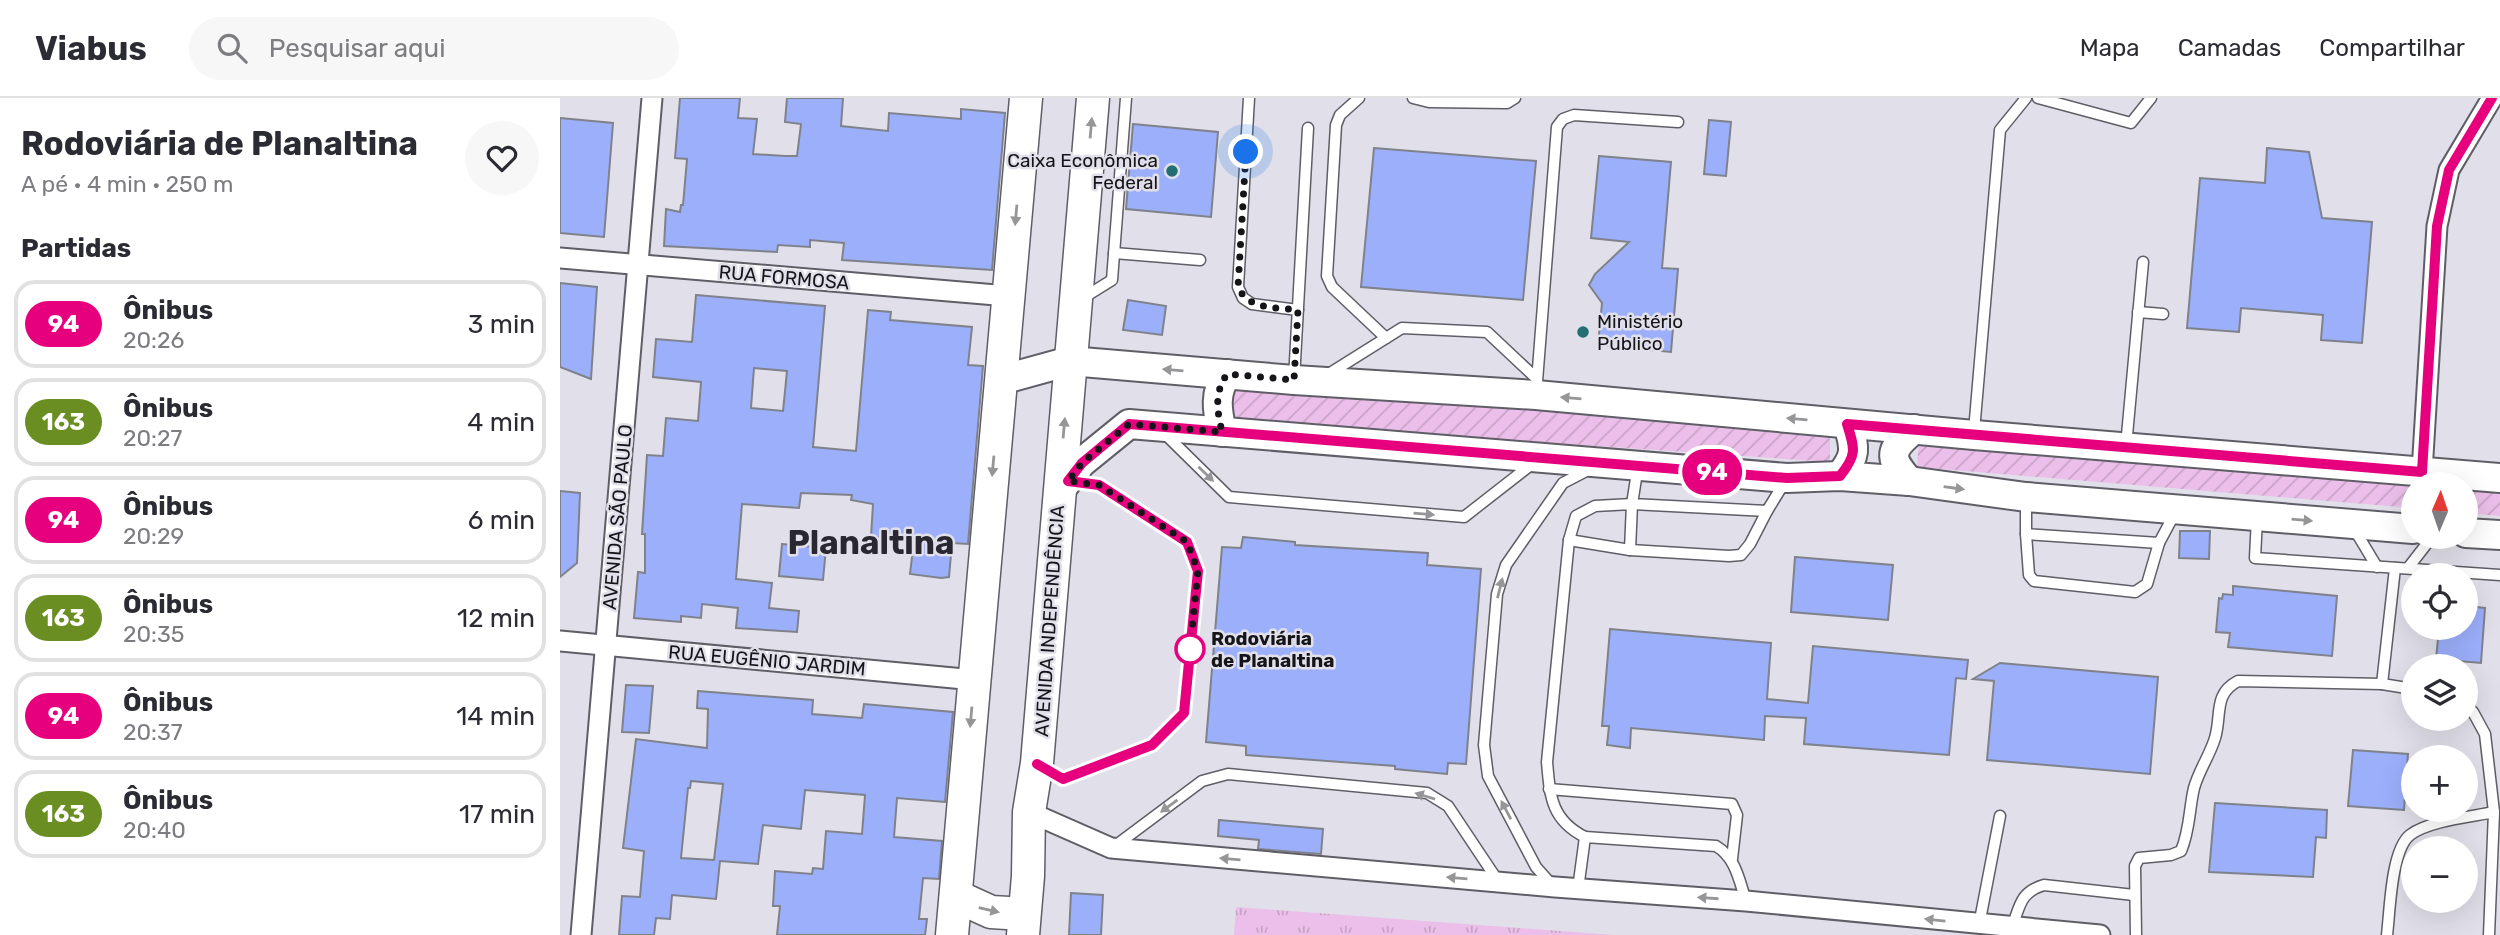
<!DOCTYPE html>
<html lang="pt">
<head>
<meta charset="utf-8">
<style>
	:root { --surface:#fff; --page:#f7f7f7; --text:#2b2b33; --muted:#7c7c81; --line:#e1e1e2 }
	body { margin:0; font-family:Rubik,sans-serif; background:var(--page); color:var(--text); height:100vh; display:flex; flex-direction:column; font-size:26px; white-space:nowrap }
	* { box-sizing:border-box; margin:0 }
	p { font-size:23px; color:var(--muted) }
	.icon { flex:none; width:38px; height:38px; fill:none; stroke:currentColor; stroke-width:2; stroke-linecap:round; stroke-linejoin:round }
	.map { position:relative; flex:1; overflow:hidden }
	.sheet { display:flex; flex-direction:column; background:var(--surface); width:560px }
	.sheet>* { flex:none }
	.badge { padding:0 14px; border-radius:23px; font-size:24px; line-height:46px }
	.needle { width:46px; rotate:2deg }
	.fabs { position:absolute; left:1841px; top:374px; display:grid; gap:14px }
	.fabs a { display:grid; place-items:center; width:77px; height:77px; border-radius:50%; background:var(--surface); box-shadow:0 7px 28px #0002; font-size:35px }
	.you { position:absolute; width:35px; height:35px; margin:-18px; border:5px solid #fff; border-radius:50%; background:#1a73e8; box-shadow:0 0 0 10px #1a73e833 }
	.map>.badge { position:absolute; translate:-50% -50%; box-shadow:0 0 0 4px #fff }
	h2 { padding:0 21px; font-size:26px; line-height:63px }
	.round { display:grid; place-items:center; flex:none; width:74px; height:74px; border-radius:37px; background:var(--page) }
	.head { display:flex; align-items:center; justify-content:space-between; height:119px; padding:0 21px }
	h1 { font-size:33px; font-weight:700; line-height:52px }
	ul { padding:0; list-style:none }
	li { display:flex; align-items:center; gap:21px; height:88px; margin:0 14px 10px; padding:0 7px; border:4px solid var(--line); border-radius:21px }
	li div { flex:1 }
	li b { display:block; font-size:26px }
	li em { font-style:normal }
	li .badge { min-width:77px; font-weight:700; text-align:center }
	header { display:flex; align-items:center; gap:42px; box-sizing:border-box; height:98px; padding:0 35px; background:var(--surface); border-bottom:2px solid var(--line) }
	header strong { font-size:33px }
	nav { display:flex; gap:38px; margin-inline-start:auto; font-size:24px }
	.search { width:490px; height:63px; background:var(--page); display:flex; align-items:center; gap:18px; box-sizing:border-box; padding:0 24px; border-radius:38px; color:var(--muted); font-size:26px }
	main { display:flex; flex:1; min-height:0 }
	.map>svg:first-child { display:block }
	.park { fill:url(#park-tufts) }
	.garden { fill:url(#garden-furrows) }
	.building { fill:#9caffb; stroke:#7f828b; stroke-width:2; fill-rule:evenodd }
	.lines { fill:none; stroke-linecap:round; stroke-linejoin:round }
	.lane-casing { stroke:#5f5e67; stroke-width:13 }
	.street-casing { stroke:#5f5e67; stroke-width:23 }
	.secondary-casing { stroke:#5f5e67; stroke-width:32 }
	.primary-casing { stroke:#5f5e67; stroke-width:35 }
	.lane { stroke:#fff; stroke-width:10 }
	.street { stroke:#fff; stroke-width:19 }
	.secondary { stroke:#fff; stroke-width:28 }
	.primary { stroke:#fff; stroke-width:32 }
	.oneway { fill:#969698 }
	.line-casing { stroke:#fff; stroke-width:16 }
	.line { stroke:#e6007e; stroke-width:10 }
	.walk { stroke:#151519; stroke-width:7; stroke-dasharray:0 12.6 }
	.poi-dot { fill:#236e72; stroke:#e1e0ea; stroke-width:2.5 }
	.stop-dot { fill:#fff; stroke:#e6007e; stroke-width:3.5 }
	.labels { text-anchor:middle; stroke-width:5; stroke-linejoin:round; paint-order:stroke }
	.poi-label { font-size:19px; fill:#151519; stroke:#e1e0ea; text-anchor:end }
	.street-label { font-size:19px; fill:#151519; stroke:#e1e0ea }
	.stop-label { font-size:19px; font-weight:bold; fill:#151519; stroke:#e1e0ea; text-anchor:start }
	.town-label { font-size:33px; font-weight:bold; fill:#292830; stroke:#e1e0ea }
</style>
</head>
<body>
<header>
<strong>Viabus</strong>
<div class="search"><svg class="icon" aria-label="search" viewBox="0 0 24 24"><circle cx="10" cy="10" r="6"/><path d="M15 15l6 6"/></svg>Pesquisar aqui</div>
<nav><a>Mapa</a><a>Camadas</a><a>Compartilhar</a></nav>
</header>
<main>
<section class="sheet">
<div class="head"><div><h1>Rodoviária de Planaltina</h1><p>A pé · 4 min · 250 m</p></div><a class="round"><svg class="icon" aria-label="heart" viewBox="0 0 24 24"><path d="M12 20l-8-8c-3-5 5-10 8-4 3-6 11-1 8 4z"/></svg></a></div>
<h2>Partidas</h2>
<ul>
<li><span class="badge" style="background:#e6007e;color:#fff">94</span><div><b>Ônibus</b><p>20:26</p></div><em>3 min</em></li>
<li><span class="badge" style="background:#6b8e23;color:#fff">163</span><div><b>Ônibus</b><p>20:27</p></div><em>4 min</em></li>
<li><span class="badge" style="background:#e6007e;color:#fff">94</span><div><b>Ônibus</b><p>20:29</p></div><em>6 min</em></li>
<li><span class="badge" style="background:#6b8e23;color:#fff">163</span><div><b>Ônibus</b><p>20:35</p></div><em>12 min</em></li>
<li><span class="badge" style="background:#e6007e;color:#fff">94</span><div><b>Ônibus</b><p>20:37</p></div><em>14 min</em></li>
<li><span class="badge" style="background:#6b8e23;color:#fff">163</span><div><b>Ônibus</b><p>20:40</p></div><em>17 min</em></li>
</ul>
</section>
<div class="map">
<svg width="1940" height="837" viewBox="0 0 1940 837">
	<defs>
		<pattern id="park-tufts" width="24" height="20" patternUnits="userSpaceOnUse" patternTransform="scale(1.75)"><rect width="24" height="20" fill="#ebbfe9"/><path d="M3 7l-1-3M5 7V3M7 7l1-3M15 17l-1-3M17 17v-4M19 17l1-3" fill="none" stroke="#c9a3c7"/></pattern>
		<pattern id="garden-furrows" width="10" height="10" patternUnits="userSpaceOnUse" patternTransform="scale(1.75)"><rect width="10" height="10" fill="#ebbfe9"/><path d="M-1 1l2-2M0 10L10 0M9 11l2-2" fill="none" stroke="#c9a3c7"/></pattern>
	</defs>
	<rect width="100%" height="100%" fill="#e1e0ea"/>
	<polygon class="park" points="676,809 1054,837 674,837"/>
	<g class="garden">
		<polygon points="675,287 1270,332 1270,364 671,323"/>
		<polygon points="1359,341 1853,387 1853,410 1357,369"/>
		<polygon points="1906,388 1940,391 1940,418 1906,415"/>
	</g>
	<g class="building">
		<polygon points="120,0 180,0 178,20 197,21 193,56 225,58 237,58 241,26 225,24 227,0 283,0 281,28 328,33 329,15 401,21 401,11 445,15 432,172 282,162 284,145 250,142 250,149 218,147 217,154 104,148 106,111 120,114 121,107 123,107 127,61 115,60"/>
		<polygon points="0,20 53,25 44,139 0,135"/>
		<polygon points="1149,22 1171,24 1166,78 1144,76"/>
		<polygon points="573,26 658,34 651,119 566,111"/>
		<polygon points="814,50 976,63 963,202 801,189"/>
		<polygon points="1707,50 1749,54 1762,120 1812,124 1802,245 1761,242 1763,217 1681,210 1679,234 1627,230 1640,80 1705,85"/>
		<polygon points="1039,58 1111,64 1102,170 1118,171 1111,254 1038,247 1042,205 1029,187 1035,176 1069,144 1031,140"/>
		<polygon points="0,185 37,189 31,281 0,269"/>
		<path d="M136 197 265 208 253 349 296 353 308 212 331 214 330 222 412 229 408 267 423 268 408 446 392 445 389 479 381 480 350 476 354 442 311 439 313 406 291 402 292 397 241 395 239 410 182 406 176 481 212 485 209 510 239 513 237 534 176 530 178 510 142 506 141 520 121 518V524L74 520 78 474 85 475V436H82L87 357 103 358 106 320 138 323 141 284 93 279 96 241 132 244ZM194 270 227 273 223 313 191 310Z"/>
		<polygon points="568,202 606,208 602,237 563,232"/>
		<polygon points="0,393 20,395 17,465 0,479"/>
		<polygon points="1620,433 1650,433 1649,461 1619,460"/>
		<polygon points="683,439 735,444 735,447 868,455 867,467 921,471 906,666 888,665 887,676 835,671 835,668 686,657 686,648 646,644 662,449 681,450"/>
		<polygon points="222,446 266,450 263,482 219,478"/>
		<polygon points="1235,459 1333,467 1328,522 1231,514"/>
		<polygon points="1673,488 1777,498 1772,558 1668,549 1670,535 1656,534 1659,500 1662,501 1663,496 1673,497"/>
		<polygon points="1906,508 1925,510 1921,565 1876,561 1879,530 1906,530"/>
		<polygon points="1050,531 1211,545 1207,601 1248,605 1253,548 1408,562 1406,581 1396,580 1389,657 1244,646 1246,620 1205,618 1204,642 1071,630 1070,650 1047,647 1049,628 1042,628"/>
		<polygon points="1440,565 1598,579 1590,676 1427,662 1434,583 1413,581"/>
		<polygon points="66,587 93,588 89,635 62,634"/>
		<path d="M138 593 253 602 252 616 302 620 304 606 393 614 385 704 337 700 334 739 382 743 379 781 363 780 359 821H367L365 837H217L220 808H213L215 773 252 776 253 770 263 771 266 733 302 736 305 697 245 692 241 731 203 727 198 766 160 763 156 801 112 797 110 821 96 820 94 837H59L62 798 80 799 84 753 63 750 76 641 147 650 148 611 137 610ZM131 683 163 686 154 762 121 760 128 690H130Z"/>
		<polygon points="1793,652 1848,656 1844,712 1788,708"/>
		<polygon points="1655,705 1767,712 1766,740 1756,739 1753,779 1649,774"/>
		<polygon points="659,722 763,731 761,756 698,751 699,742 658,738"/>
		<polygon points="511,795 543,797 541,837 509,837"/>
	</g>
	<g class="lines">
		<g class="lane-casing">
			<g id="lane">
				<polyline points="689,0 678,189 683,200 692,206 738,212"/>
				<polyline points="799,0 780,17 776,27 767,178 772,189 826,240"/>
				<polyline points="853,0 869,4 947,5 955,0"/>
				<polyline points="1478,0 1571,25 1591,0"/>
				<polyline points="554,155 640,162"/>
				<polyline points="523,200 552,182 566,0"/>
				<polyline points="1578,214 1603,216"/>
				<polyline points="767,277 842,230 927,234 976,280"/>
				<polyline points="734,281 748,30"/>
				<polyline points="976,296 997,29 1003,21 1014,17 1118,24"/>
				<polyline points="1414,333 1440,32 1466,0"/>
				<polyline points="605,336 669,399 904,419 972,366"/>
				<polyline points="1566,348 1583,164"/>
				<polyline points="1078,368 1072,406 1207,413 1226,382"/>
				<polyline points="1466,402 1466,436 1599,445 1615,415"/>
				<polyline points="1697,420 1695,460 1940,477"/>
				<polyline points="1793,429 1817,469"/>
				<polyline points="1466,436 1469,477 1474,483 1575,494 1587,486 1599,445"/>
				<polyline points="1009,442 1070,452 1169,458 1181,457 1190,446 1207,413"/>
				<polyline points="1848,470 1872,439"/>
				<polyline points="1822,586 1835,470"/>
				<polyline points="1906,607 1913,614 1925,636 1934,714 1929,837"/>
				<polyline points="481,668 503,681 592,647 624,615 637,473 627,444 539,387 513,384"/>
				<polyline points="989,691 1172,706 1177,717 1172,761"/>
				<path d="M1025 739C991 722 990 698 987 664L1009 442 1016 418 1035 408 1072 406 1070 452"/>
				<polyline points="555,748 642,683 668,676 867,695 888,708 938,783"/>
				<polyline points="992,787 976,769 928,678 924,647 937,496 946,467 1003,385 1028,372"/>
				<path d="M1018 791 1025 739 1156 748C1176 760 1179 782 1186 803"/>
				<polyline points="1419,827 1440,718"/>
				<path d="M1452 829C1460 808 1460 794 1484 787L1574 797"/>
				<path d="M1576 837 1575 768 1579 760 1611 757 1621 753C1630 732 1629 711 1634 690 1639 672 1650 657 1655 640 1662 617 1653 596 1678 583L1822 586 1853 591"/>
				<path d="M1827 837C1830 813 1831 752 1850 737 1868 723 1910 719 1934 714"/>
			</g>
		</g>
		<g class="street-casing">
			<g id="street">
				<polyline points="0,160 448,198"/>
				<polyline points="1862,374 1877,128 1889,72 1932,0"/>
				<polyline points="0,543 415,582"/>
				<polyline points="469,714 551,750 995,789 1186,803 1540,837"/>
				<polyline points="21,837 92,0"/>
			</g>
		</g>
		<g class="secondary-casing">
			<g id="secondary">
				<polyline points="441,282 510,263 734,282 976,297 1414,337 1940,380"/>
				<path d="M662 334C657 312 654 295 667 276"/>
				<path d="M1280 378C1297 357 1295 351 1288 326"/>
				<path d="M1349 383C1327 358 1330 352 1354 331"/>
				<polyline points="499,394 521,365 569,326 1227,380 1280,378 1349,383 1466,399 1853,431"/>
				<polyline points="1906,435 1940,437"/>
			</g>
		</g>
		<g class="primary-casing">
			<g id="primary">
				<polyline points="396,798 431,814 464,816"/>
				<polyline points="392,837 466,0"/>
				<polyline points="463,837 468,778 469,714 477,665 533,0"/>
			</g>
		</g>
		<use href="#lane" class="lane"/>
		<use href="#street" class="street"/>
		<use href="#secondary" class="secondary"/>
		<use href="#primary" class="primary"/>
	</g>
	<defs><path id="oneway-solid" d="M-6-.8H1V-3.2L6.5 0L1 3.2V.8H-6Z" transform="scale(1.75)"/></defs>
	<g class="oneway">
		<use href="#oneway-solid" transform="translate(531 30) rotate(-85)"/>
		<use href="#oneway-solid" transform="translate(456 117) rotate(95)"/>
		<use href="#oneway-solid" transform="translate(613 272) rotate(-175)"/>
		<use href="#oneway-solid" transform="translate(1011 300) rotate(-175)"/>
		<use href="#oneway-solid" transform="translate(1237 321) rotate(-175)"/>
		<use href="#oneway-solid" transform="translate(504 330) rotate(-85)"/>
		<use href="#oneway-solid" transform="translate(433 368) rotate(95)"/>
		<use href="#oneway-solid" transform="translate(646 376) rotate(44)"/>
		<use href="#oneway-solid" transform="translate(1394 390) rotate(8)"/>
		<use href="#oneway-solid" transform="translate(864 416) rotate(5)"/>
		<use href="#oneway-solid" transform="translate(1742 422) rotate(5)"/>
		<use href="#oneway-solid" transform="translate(940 490) rotate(-76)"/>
		<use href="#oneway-solid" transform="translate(411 619) rotate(95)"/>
		<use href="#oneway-solid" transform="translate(865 698) rotate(-163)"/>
		<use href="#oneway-solid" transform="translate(609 708) rotate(144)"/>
		<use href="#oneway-solid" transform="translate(946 712) rotate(-118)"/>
		<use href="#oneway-solid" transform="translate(670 761) rotate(-175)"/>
		<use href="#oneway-solid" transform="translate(897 780) rotate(-175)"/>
		<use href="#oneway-solid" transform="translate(1148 800) rotate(-176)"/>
		<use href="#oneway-solid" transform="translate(429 812) rotate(13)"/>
		<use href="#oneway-solid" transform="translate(1375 822) rotate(-174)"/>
	</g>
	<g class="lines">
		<g class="line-casing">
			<path id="line" d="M477 666 503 681 592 647 624 615 638 473 627 444 539 387 508 383 522 365 569 326 1227 380 1280 378C1297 357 1295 351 1287 326L1862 374 1877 128 1889 72 1932 0"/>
		</g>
		<use href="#line" class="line"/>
		<path class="walk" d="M630 551 638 473 627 444 539 387 508 383 522 365 569 326 662 334C657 312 654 295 667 276L734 282 738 212C714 209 689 212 678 189L686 54"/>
	</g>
	<g class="poi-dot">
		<circle cx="612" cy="73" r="7"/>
		<circle cx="1023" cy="234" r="7"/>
	</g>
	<circle class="stop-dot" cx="630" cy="551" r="14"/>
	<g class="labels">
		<g class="poi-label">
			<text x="598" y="69">Caixa Econômica<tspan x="598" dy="22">Federal</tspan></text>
			<text x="1037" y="230" text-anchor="start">Ministério<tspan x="1037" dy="22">Público</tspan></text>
		</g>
		<g class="street-label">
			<text transform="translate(224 179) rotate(5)" y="7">RUA FORMOSA</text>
			<text transform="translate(57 419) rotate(-85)" y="7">AVENIDA SÃO PAULO</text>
			<text transform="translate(489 523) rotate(-86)" y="7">AVENIDA INDEPENDÊNCIA</text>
			<text transform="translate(207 562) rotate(5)" y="7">RUA EUGÊNIO JARDIM</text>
		</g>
		<g class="stop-label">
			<text x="651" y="547">Rodoviária<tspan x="651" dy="22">de Planaltina</tspan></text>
		</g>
		<g class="town-label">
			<text x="311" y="456">Planaltina</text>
		</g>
	</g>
</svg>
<div class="fabs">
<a><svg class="needle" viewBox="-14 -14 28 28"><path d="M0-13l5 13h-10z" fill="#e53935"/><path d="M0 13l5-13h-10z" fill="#7c7c81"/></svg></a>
<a><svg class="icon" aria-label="locate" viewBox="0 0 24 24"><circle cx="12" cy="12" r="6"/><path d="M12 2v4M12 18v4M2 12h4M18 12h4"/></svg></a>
<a><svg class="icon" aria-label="layers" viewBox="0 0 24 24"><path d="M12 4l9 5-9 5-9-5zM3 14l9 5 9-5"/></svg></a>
<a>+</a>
<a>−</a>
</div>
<div class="you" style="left:686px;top:54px"></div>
<b class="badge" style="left:1152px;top:374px;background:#e6007e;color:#fff">94</b>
</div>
</main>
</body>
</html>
